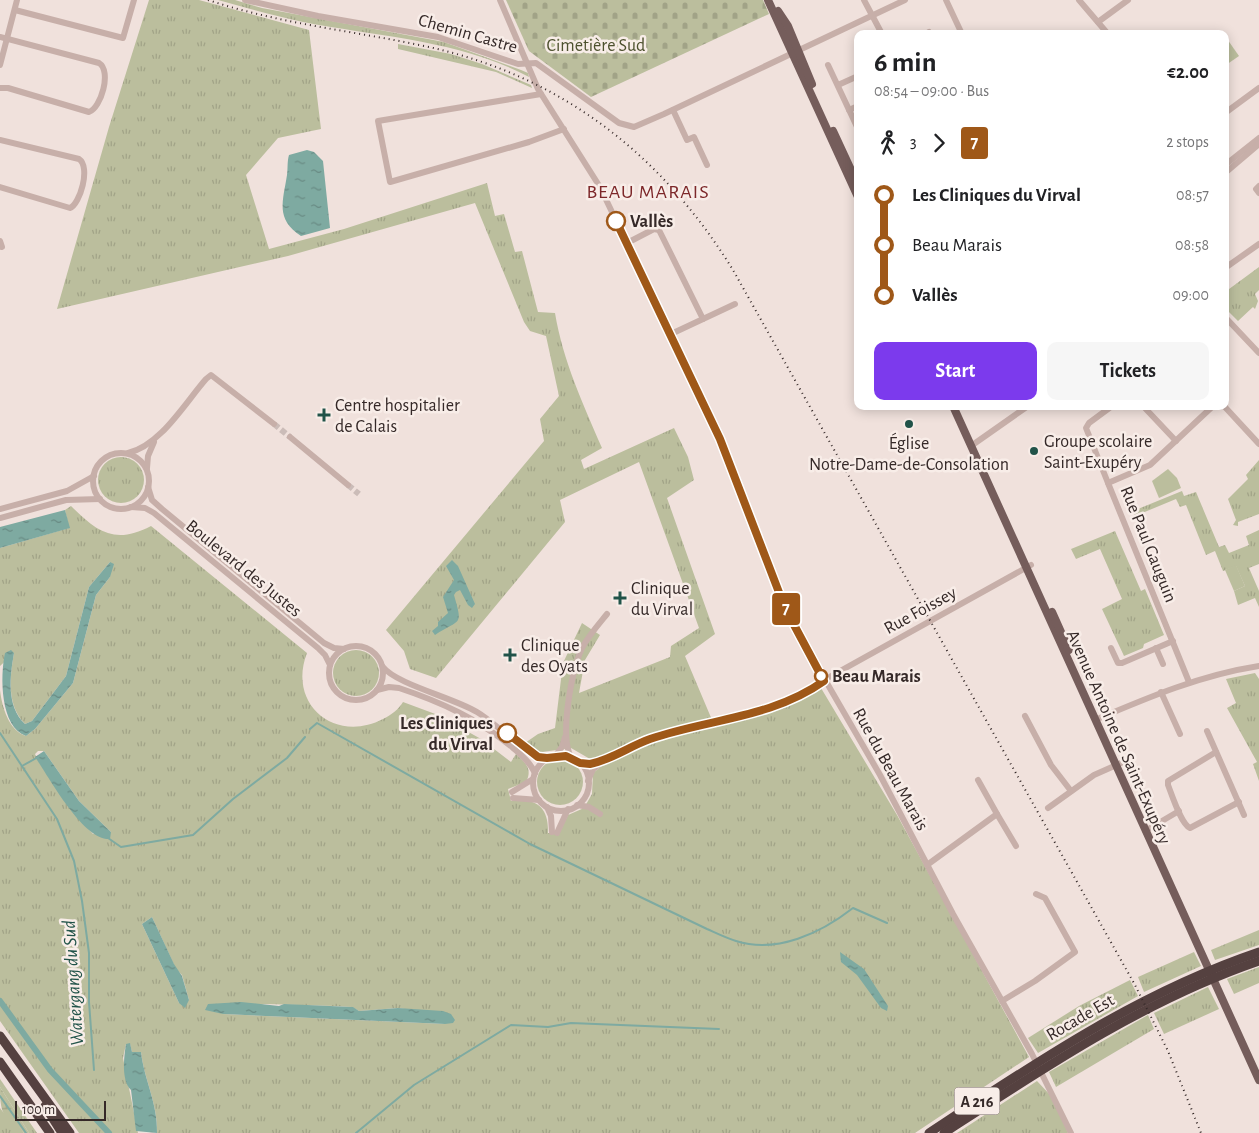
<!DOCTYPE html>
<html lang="en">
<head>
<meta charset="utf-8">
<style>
	:root { --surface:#fff; --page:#f6f6f6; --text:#202124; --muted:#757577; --accent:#7c3aed }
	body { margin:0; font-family:"Alegreya Sans",sans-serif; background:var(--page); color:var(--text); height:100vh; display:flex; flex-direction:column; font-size:19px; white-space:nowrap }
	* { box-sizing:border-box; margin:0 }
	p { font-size:16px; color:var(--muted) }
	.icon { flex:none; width:28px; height:28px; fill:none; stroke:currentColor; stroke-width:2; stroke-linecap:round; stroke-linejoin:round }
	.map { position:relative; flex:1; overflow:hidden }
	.panel { position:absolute; left:854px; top:30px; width:375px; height:380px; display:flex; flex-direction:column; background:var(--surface); border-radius:10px; box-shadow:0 2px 12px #0003 }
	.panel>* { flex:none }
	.badge { padding:0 10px; border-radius:4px; font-size:18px; line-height:32px }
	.scale { position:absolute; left:15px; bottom:12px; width:91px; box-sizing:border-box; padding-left:5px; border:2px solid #352928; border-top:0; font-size:14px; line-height:18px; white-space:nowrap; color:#352928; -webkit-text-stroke:4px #f8ede8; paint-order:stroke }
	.map>.badge { position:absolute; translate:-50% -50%; box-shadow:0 0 0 2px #fff }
	.legs { display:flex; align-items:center; gap:8px; height:55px; padding:0 20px; font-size:16px }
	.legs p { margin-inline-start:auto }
	.overview { display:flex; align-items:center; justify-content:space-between; height:85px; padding:0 20px }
	h1 { font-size:28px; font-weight:700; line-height:38px }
	.cta { display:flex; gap:10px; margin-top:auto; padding:10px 20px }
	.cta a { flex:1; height:58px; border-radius:10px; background:var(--accent); color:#fff; font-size:20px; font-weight:700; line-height:58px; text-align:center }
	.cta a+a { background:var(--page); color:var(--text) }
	ul { padding:0 20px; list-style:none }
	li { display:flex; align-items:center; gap:18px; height:50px; font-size:19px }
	li i { display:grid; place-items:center; width:8px; height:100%; margin:0 6px; background:currentColor }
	li i::after { content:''; width:12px; height:12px; margin:-6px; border:4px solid; border-radius:50%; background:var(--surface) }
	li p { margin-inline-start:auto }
	li:first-child i { background:linear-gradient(#0000 50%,currentColor 0) }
	li:last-child i { background:linear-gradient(currentColor 50%,#0000 0) }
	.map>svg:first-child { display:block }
	.grass { fill:url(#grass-tufts); fill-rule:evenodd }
	.wetland { fill:url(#wetland-marsh) }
	.cemetery { fill:url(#cemetery-stones) }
	.park { fill:#bbbe9d }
	.water { fill:url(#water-ripples) }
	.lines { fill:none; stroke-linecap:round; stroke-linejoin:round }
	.stream { stroke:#7eaaa1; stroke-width:2 }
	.canal { stroke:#7eaaa1; stroke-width:6 }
	.minor-tunnel { stroke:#cbbcb8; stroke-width:6; stroke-dasharray:6 3; stroke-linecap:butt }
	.minor { stroke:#c7afa9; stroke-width:6 }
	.major { stroke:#755d5b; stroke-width:8 }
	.highway { stroke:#554140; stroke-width:9 }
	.rail { stroke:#352928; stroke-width:2; stroke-dasharray:1 4; stroke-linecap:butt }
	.line-1-casing { stroke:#fff; stroke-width:11 }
	.line-1 { stroke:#9f5818; stroke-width:8 }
	.stop-1-dot { fill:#fff; stroke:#9f5818; stroke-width:2.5 }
	.poi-dot { fill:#215349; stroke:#f8ede8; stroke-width:2 }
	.labels { text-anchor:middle; stroke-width:5; stroke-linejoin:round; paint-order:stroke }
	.shield { fill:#f8ede8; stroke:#706462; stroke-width:1 }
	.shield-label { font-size:16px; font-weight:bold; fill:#352928 }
	.street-label { font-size:18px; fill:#352928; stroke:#f8ede8 }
	.park-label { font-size:18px; fill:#4d512e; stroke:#f8ede8 }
	.stop-label { font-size:18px; font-weight:bold; fill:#352928; stroke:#f8ede8; text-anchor:start }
	.poi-label { font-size:18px; fill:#352928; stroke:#f8ede8; text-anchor:start }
	.water-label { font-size:19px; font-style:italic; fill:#215349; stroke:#f8ede8 }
	.quarter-label { font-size:20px; letter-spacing:1px; fill:#7d282a; stroke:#f8ede8 }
</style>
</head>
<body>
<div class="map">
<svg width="1259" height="1133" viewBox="0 0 1259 1133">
	<defs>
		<pattern id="grass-tufts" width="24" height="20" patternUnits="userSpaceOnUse" patternTransform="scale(1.25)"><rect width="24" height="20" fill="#bbbe9d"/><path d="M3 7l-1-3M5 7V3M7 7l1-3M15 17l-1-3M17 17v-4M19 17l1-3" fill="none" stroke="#a1a387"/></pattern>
		<pattern id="wetland-marsh" width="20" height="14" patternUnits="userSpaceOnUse" patternTransform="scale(1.25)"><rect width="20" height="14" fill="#bbbe9d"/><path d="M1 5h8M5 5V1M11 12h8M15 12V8" fill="none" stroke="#a1a387"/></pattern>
		<pattern id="cemetery-stones" width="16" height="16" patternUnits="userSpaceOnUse" patternTransform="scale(1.25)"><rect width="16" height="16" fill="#bbbe9d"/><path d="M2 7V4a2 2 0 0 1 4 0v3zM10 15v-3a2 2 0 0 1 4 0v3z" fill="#a1a387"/></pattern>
		<pattern id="water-ripples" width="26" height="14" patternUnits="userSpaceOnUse" patternTransform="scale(1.25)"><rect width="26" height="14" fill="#7eaaa1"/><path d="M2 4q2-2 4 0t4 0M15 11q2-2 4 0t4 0" fill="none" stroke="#688a83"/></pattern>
	</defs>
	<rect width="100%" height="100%" fill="#f0e1dc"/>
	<g class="grass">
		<path d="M149 0H199L309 30 321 129 278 138 246 175 269 249 344 229 487 183 495 216 504 214 515 252 522 251 538 312 555 313C563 361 583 404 602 448L581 460 584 469 674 428 688 457 694 480 667 498 715 634 685 656 715 727 763 714 821 688 897 815 1029 1057 915 1133H157C158 1104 144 1079 141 1052H132L130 1044H126L123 1058 138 1133H79L0 1021V690C2 707 9 731 26 736L35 729 73 683 96 595 110 577V562L89 587 66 676 32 721 25 724C6 705 10 676 14 653L0 666V670V548L69 528 65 510 71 506C97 532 115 545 151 526L307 653C287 704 335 744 383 719 391 715 399 709 403 702L438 715 481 739 511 762 516 754C525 762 533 769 526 782L508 789 511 801C537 797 549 808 548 833L559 834 568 815 584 808 592 794 593 773 608 761 605 756 590 759 571 748 535 753 525 743 538 734 555 728 563 663 582 623 600 635 585 660 579 693 670 657 671 646 699 628 639 462 560 500 565 522 436 678 410 669 404 651 386 630 544 441 540 419 559 396 546 336 530 331 524 322 475 203 288 256 57 309 109 127ZM38 751H44L79 801 111 832 93 834 66 803 37 759 35 754ZM152 917 176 969 182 975 189 1000 179 1003 142 924ZM264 1004 334 1006 352 1007 359 1011 398 1008 419 1011 445 1024 223 1014Z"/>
		<path d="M218 0H235L262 8 444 42 521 70 528 73 529 77C459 40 380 37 303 22 275 16 246 8 218 0Z"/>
		<polygon points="398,44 451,54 482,64 531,85 532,88 496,72 398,49"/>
		<polygon points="1259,267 1259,290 1255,294 1258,301 1255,309 1253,307 1238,321 1225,308 1225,292"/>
		<circle cx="121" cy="480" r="23"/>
		<polygon points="1259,460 1259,514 1238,522 1238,526 1233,525 1236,520 1228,499 1248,479 1246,475"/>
		<polygon points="1182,491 1184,496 1196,492 1219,547 1225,545 1229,553 1249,545 1246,536 1259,530 1259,564 1249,568 1259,591 1259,607 1255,598 1238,605 1234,591 1245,586 1236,566 1223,571 1215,551 1206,555 1186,505 1180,507 1176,499 1135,516 1133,511"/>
		<polygon points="1115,531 1141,591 1145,589 1164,635 1144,644 1143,648 1124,656 1102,609 1122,599 1100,549 1076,559 1071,549"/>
		<circle cx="356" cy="673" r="23"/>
		<polygon points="1255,673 1259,679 1259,781 1253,764 1257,762 1227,708 1236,703 1226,679"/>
		<circle cx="560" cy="782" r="23"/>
		<polygon points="1259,930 1259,945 1215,960 1211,950"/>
		<polygon points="1194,952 1201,966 1144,992 1138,977"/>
		<polygon points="1259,967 1259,983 1234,994 1227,979"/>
		<polygon points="1130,980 1138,996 1038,1053 1028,1038 1079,1006"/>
		<polygon points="1208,987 1219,1009 1164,1034 1154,1013"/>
		<polygon points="1148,1015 1154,1029 1056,1087 1049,1072"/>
		<polygon points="0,1079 37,1133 29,1133 0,1087"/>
		<polygon points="1037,1081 1053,1098 1068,1133 957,1133"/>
		<path d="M0 1108C8 1120 17 1122 24 1133H0Z"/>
	</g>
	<path class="wetland" d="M0 1087 29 1133H24C19 1126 16 1126 9 1121 0 1113 0 1099 0 1087Z"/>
	<polygon class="cemetery" points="506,0 763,0 769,14 591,97 529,51"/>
	<g class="park">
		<polygon points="1225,36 1239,56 1226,65 1225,64"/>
		<polygon points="1168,469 1177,478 1181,488 1159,498 1152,481"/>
		<polygon points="1236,565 1245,586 1234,591 1225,570"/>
	</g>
	<g class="water">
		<path d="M307 150 314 152 323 161 330 228 301 236C275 219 283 201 287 175 288 168 287 162 289 155Z"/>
		<polygon points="65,510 70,528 0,548 0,527"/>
		<path d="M452 560 458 566 475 604 472 608 468 605 460 590 456 592 454 595C463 627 461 618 435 635L432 631 438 626V622L448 613 443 597 454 580 446 566Z"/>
		<path d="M110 562 114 564 110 577 96 595 73 683 35 729 26 736C0 727 0 676 5 653L11 650 14 653C10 676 6 706 25 724L32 721 66 676 89 587Z"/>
		<path d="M44 751 79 801 111 832 110 839C83 841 49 777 35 757Z"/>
		<polygon points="152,917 174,964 182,976 189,1000 185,1008 179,1003 142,924"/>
		<polygon points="840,952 864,969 888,1006 887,1011 881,1008 857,975 841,962"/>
		<polygon points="241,1002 279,1006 284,1004 353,1007 359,1011 398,1008 443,1011 451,1014 455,1020 453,1023 445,1024 223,1014 205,1010 208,1004"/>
		<path d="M130 1043 132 1052H141C144 1079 158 1104 157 1133L136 1131 131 1090C121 1080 124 1057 126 1044Z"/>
	</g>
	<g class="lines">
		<g class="stream">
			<path d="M310 729 317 723 530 844 707 929C716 933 726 938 736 941 777 954 821 933 853 908L887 923"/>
			<polyline points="0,733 57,819 74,861 82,901 89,953 89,1002 94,1070"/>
			<polyline points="22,766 40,756"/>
			<polyline points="108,838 121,847 193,835 233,799 287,758 305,737"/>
			<polyline points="0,1096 26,1133"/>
			<polyline points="356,1133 414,1085 511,1025 548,1027 571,1023 719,1029"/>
		</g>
		<polyline class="canal" points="0,1001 50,1070 109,1133"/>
		<g class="minor-tunnel">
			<polyline points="274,424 290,437"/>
			<polyline points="348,485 359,494"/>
		</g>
		<g class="minor">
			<polyline points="245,0 318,16 438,37 518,64 536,63 619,123 634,127 664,114 905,0"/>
			<polyline points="500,0 538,89 600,187 716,429 770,570 794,626 880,775 953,914 1032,1054 1071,1133"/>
			<polyline points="864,0 882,34"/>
			<polyline points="946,0 962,34"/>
			<polyline points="1079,0 1108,34"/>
			<polyline points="15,10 123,38 134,0"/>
			<polyline points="1098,22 1128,0"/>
			<polyline points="929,32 930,34"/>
			<path d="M0 37 99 63C112 71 101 108 89 112L8 88H0"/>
			<polyline points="0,65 17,0"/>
			<polyline points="828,65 858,129"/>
			<polyline points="838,85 858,76"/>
			<polyline points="541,94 378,121 390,182 529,142 564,129"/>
			<polyline points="673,110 687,140 694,137 707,165"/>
			<polyline points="849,110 858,106"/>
			<polyline points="1225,113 1259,88"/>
			<path d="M0 140 79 159C91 167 80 204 70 208L0 187"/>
			<polyline points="1225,165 1259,138"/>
			<polyline points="1225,173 1259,144"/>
			<polyline points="1259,186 1256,189 1259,193"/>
			<polyline points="0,241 2,247"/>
			<polyline points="627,243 654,229 659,230 703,319 671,334"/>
			<polyline points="1225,268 1259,244"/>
			<polyline points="1225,317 1259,353"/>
			<polyline points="703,319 735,304"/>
			<polyline points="1143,406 1176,441"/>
			<polyline points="1224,406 1259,444"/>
			<polyline points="290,437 348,485"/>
			<polyline points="971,446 1028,406"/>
			<path d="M128 453C160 446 185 403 206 379L211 375 274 424"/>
			<circle cx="121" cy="481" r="28"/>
			<polyline points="147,468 148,456 154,442"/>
			<polyline points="1108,483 1086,428 1089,423 1112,406"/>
			<polyline points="148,487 152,500 162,509 324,643 334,648 344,649"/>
			<polyline points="131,507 145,508 154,513 318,648 325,655 330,665"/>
			<polyline points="0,509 67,491 94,476"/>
			<polyline points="0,518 66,500 100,499"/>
			<circle cx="356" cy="673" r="27"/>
			<polyline points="1111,648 1118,663 1122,663 1173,641"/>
			<polyline points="1156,648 1163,664"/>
			<path d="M383 667C396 684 454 698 477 712 496 723 528 757 547 758"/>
			<polyline points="1189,682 1108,483 1150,465 1213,406"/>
			<path d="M377 690 389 687 399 688C441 702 478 719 512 747 521 755 530 762 535 773"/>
			<polyline points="1161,692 1180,734"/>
			<polyline points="1025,716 1051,765 1071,791"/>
			<path d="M1095 720C1149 697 1201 675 1259 666"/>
			<polyline points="1207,731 1244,815"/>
			<path d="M1216 752 1168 781V785C1172 795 1181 824 1190 828L1239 802"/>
			<circle cx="561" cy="783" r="28"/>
			<polyline points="555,756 562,747 565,737"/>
			<path d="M571 757C559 735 572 670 582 648 589 635 598 625 607 614"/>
			<polyline points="580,763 596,762 651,739 737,718 788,700 1031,565"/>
			<polyline points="588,781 593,769 601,763"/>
			<polyline points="512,792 533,779"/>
			<polyline points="513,798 539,800"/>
			<polyline points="577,805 589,807 600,814"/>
			<polyline points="547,807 551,816 552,832"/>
			<polyline points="1048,808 1094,775 1121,763"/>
			<polyline points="997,814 1016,846"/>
			<polyline points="1145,831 1179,811"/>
			<polyline points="557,833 568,809"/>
			<polyline points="927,865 997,814 978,780"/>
			<polyline points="1002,1001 1035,981 1075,952 1045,898 1036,894"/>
		</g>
		<g class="major">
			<polyline points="768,0 858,197"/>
			<polyline points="778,11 788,26 812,84"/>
			<polyline points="833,131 858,185"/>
			<polyline points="953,406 1259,1080"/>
			<polyline points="1052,612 1069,650"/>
		</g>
		<g class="highway">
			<polyline points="0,1036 70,1133"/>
			<polyline points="0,1062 50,1133"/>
			<polyline points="45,1106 62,1133"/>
			<path d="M929 1133C1035 1063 1138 993 1259 952"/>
			<path d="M944 1133C1045 1067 1145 1000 1259 961"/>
		</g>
		<path class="rail" d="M208 0C280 24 355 31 429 47 563 77 662 155 733 270L1135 985 1168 1051 1201 1133"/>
	</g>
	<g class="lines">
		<g class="line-1-casing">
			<path id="line-1" d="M507 733 538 757 547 758 566 756 580 763 590 764C611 760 630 746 650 739 708 719 772 718 824 681L785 608 720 439 616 221"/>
		</g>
		<use href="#line-1" class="line-1"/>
	</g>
	<g class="stop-1-dot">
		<circle cx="616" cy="221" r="9"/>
		<circle cx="821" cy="676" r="6"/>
		<circle cx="507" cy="733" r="9"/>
	</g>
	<g class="poi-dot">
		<path d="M321.5 407.5h5v5h5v5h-5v5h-5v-5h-5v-5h5z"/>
		<circle cx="909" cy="424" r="5"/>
		<circle cx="1034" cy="451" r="5"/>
		<path d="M617.5 590.5h5v5h5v5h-5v5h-5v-5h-5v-5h5z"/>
		<path d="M507.5 647.5h5v5h5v5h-5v5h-5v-5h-5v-5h5z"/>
	</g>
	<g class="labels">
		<rect class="shield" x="954.5" y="1087.5" width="45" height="27" rx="4"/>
		<g class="shield-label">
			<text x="977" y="1107">A 216</text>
		</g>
		<g class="street-label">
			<text transform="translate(468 33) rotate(16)" y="6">Chemin Castre</text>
			<text transform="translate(1149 544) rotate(68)" y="6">Rue Paul Gauguin</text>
			<text transform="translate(244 568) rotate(39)" y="6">Boulevard des Justes</text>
			<text transform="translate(920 610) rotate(-29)" y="6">Rue Foissey</text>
			<text transform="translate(1119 737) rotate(66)" y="6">Avenue Antoine de Saint-Exupéry</text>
			<text transform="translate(891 769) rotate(61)" y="6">Rue du Beau Marais</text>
			<text transform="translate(1080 1017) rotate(-30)" y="6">Rocade Est</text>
		</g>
		<g class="park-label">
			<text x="596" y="51">Cimetière Sud</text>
		</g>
		<g class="stop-label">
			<text x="630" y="227">Vallès</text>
			<text x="832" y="682">Beau Marais</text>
			<text x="493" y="729" text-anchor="end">Les Cliniques<tspan x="493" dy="21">du Virval</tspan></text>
		</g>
		<g class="poi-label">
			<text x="335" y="411">Centre hospitalier<tspan x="335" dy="21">de Calais</tspan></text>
			<text x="1044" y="447">Groupe scolaire<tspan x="1044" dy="21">Saint-Exupéry</tspan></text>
			<text x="909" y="449" text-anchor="middle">Église<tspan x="909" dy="21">Notre-Dame-de-Consolation</tspan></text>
			<text x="631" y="594">Clinique<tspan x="631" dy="21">du Virval</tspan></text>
			<text x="521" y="651">Clinique<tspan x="521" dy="21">des Oyats</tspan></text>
		</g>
		<g class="water-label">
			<text transform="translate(72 983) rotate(-94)" y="7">Watergang du Sud</text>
		</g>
		<g class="quarter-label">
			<text x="648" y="198">BEAU MARAIS</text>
		</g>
	</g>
</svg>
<div class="scale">100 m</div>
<b class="badge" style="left:786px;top:609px;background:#9f5818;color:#fff">7</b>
<section class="panel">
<div class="overview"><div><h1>6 min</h1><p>08:54 – 09:00 · Bus</p></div><b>€2.00</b></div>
<div class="legs"><svg class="icon" aria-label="walk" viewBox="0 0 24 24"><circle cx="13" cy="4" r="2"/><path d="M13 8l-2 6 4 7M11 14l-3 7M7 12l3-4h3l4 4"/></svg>3<svg class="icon" aria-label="forward" viewBox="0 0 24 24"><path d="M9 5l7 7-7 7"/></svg><b class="badge" style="background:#9f5818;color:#fff">7</b><p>2 stops</p></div>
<ul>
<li><i style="color:#9f5818"></i><b>Les Cliniques du Virval</b><p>08:57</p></li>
<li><i style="color:#9f5818"></i><span>Beau Marais</span><p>08:58</p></li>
<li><i style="color:#9f5818"></i><b>Vallès</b><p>09:00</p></li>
</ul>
<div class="cta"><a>Start</a><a>Tickets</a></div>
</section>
</div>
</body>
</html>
